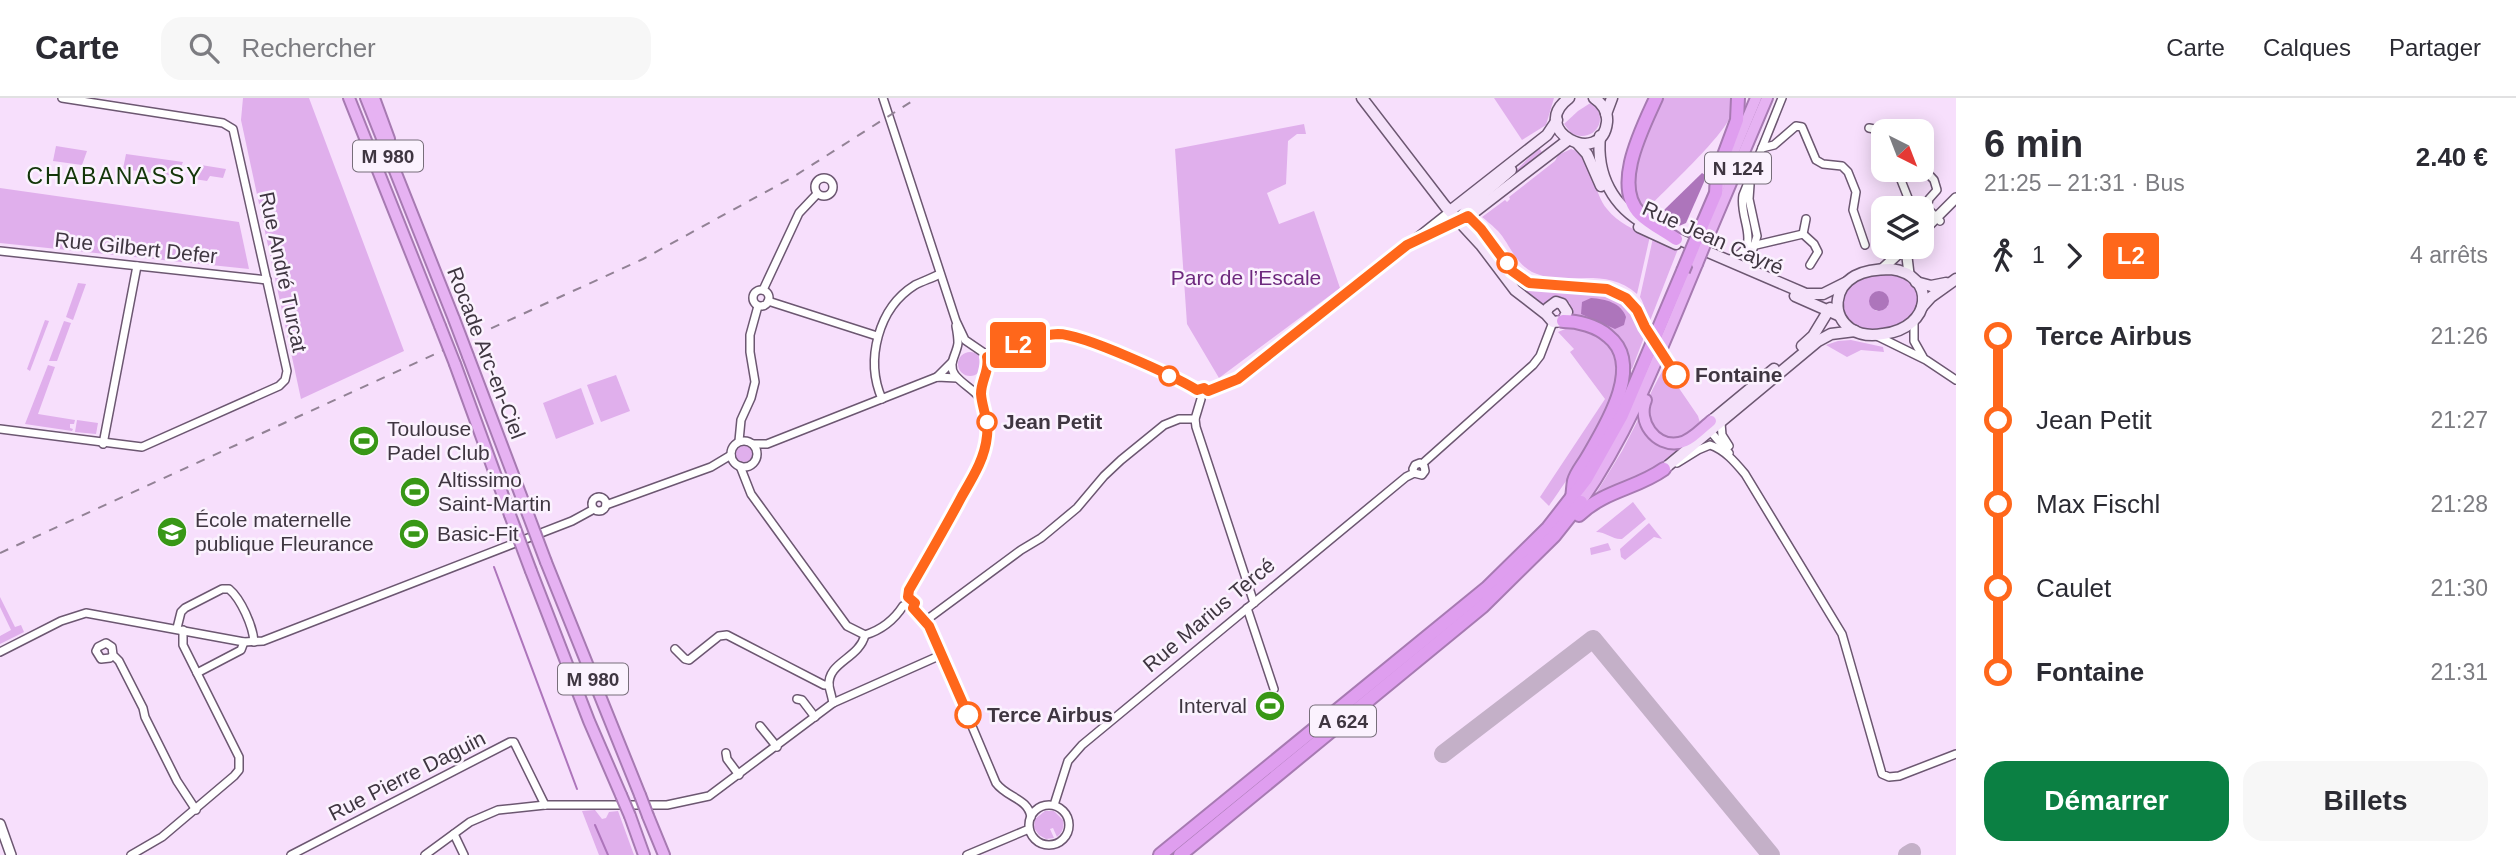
<!DOCTYPE html>
<html lang="fr">
<head>
<meta charset="utf-8">
<style>
	:root { --surface:#fff; --page:#f7f7f7; --text:#2b2b33; --muted:#7c7c81; --line:#e1e1e2; --accent:#0b8043 }
	body { margin:0; font-family:Arial,sans-serif; background:var(--page); color:var(--text); height:100vh; display:flex; flex-direction:column; font-size:26px; white-space:nowrap }
	* { box-sizing:border-box; margin:0 }
	p { font-size:23px; color:var(--muted) }
	.icon { flex:none; width:38px; height:38px; fill:none; stroke:currentColor; stroke-width:2; stroke-linecap:round; stroke-linejoin:round }
	.map { position:relative; flex:1; overflow:hidden }
	.sheet { display:flex; flex-direction:column; background:var(--surface); width:560px }
	.sheet>* { flex:none }
	.badge { padding:0 14px; border-radius:5px; font-size:24px; line-height:46px }
	.needle { width:46px; rotate:138deg }
	.fabs { position:absolute; left:1871px; top:21px; display:grid; gap:14px }
	.fabs a { display:grid; place-items:center; width:63px; height:63px; border-radius:14px; background:var(--surface); box-shadow:0 4px 18px #0003; font-size:35px }
	.map>.badge { position:absolute; translate:-50% -50%; box-shadow:0 0 0 4px #fff }
	.legs { display:flex; align-items:center; gap:10px; height:77px; padding:0 28px; font-size:23px }
	.legs p { margin-inline-start:auto }
	.summary { display:flex; align-items:center; justify-content:space-between; height:119px; padding:0 28px }
	h1 { font-size:38px; font-weight:600; line-height:52px }
	.primary-button { display:flex; gap:14px; margin-top:auto; padding:14px 28px }
	.primary-button a { flex:1; height:80px; border-radius:21px; background:var(--accent); color:#fff; font-size:28px; font-weight:600; line-height:80px; text-align:center }
	.primary-button a+a { background:var(--page); color:var(--text) }
	ul { padding:0 28px; list-style:none }
	li { display:flex; align-items:center; gap:24px; height:84px; font-size:26px }
	li i { display:grid; place-items:center; width:10px; height:100%; margin:0 9px; background:currentColor }
	li i::after { content:''; width:18px; height:18px; margin:-9px; border:5px solid; border-radius:50%; background:var(--surface) }
	li p { margin-inline-start:auto }
	li:first-child i { background:linear-gradient(#0000 50%,currentColor 0) }
	li:last-child i { background:linear-gradient(currentColor 50%,#0000 0) }
	header { display:flex; align-items:center; gap:42px; box-sizing:border-box; height:98px; padding:0 35px; background:var(--surface); border-bottom:2px solid var(--line) }
	header strong { font-size:33px }
	nav { display:flex; gap:38px; margin-inline-start:auto; font-size:24px }
	.search { width:490px; height:63px; background:var(--page); display:flex; align-items:center; gap:18px; box-sizing:border-box; padding:0 24px; border-radius:21px; color:var(--muted); font-size:26px }
	main { display:flex; flex:1; min-height:0 }
	.map>svg:first-child { display:block }
	.green { fill:#e0afec; fill-rule:evenodd }
	.water { fill:#ad75bb }
	.lines { fill:none; stroke-linecap:round; stroke-linejoin:round }
	.stream { stroke:#ad75bb; stroke-width:2 }
	.taxiway { stroke:#c4b0c8; stroke-width:18 }
	.minor-casing { stroke:#6c5771; stroke-width:10 }
	.tertiary-casing { stroke:#6c5771; stroke-width:12 }
	.secondary-casing { stroke:#6c5771; stroke-width:13 }
	.trunk-casing { stroke:#a77ab2; stroke-width:14 }
	.motorway-casing { stroke:#a77ab2; stroke-width:16 }
	.minor { stroke:#fff; stroke-width:7 }
	.tertiary { stroke:#fff; stroke-width:9 }
	.secondary { stroke:#f5e2fa; stroke-width:10 }
	.trunk { stroke:#e6b2f2; stroke-width:10 }
	.motorway { stroke:#df9eef; stroke-width:12 }
	.rail { stroke:#928295; stroke-width:2; stroke-dasharray:9 9; stroke-linecap:butt }
	.trunk-bridge-casing { stroke:#a77ab2; stroke-width:14; stroke-linecap:butt }
	.motorway-bridge-casing { stroke:#a77ab2; stroke-width:16; stroke-linecap:butt }
	.trunk-bridge { stroke:#e6b2f2; stroke-width:10 }
	.motorway-bridge { stroke:#df9eef; stroke-width:12 }
	.line-1-casing { stroke:#fff; stroke-width:16 }
	.line-1 { stroke:#ff671b; stroke-width:10 }
	.stop-1-dot { fill:#fff; stroke:#ff671b; stroke-width:3.5 }
	.labels { text-anchor:middle; stroke-width:5; stroke-linejoin:round; paint-order:stroke }
	.shield { fill:#fbf2fe; stroke:#776e7a; stroke-width:2 }
	.shield-label { font-size:19px; font-weight:bold; fill:#3f3641 }
	.street-label { font-size:21px; fill:#3f3641; stroke:#fbf2fe }
	.park-label { font-size:21px; fill:#6e297e; stroke:#fbf2fe }
	.stop-label { font-size:21px; font-weight:bold; fill:#3f3641; stroke:#fbf2fe; text-anchor:start }
	.poi-label { font-size:21px; fill:#3f3641; stroke:#fbf2fe; text-anchor:start }
	.neighbourhood-label { font-size:23px; letter-spacing:2px; fill:#133509; stroke:#fbf2fe }
</style>
</head>
<body>
<header>
<strong>Carte</strong>
<div class="search"><svg class="icon" aria-label="search" viewBox="0 0 24 24"><circle cx="10" cy="10" r="6"/><path d="M15 15l6 6"/></svg>Rechercher</div>
<nav><a>Carte</a><a>Calques</a><a>Partager</a></nav>
</header>
<main>
<div class="map">
<svg width="1956" height="757" viewBox="0 0 1956 757">
	<rect width="100%" height="100%" fill="#f7dffc"/>
	<g class="green">
		<polygon points="243,0 309,0 404,253 301,301 241,22"/>
		<polygon points="1494,0 1554,0 1546,27 1522,42"/>
		<path d="M1661 0H1730C1731 5 1732 11 1731 16 1727 35 1667 90 1651 107L1639 111C1627 72 1646 36 1661 0Z"/>
		<path d="M1592 4C1610 21 1595 45 1572 36L1564 26 1578 13Z"/>
		<polygon points="1304,26 1306,36 1297,36 1288,43 1286,86 1267,95 1279,126 1314,113 1340,190 1219,280 1187,226 1175,51"/>
		<polygon points="56,48 87,53 82,67 53,63"/>
		<polygon points="1539,50 1544,57 1505,87 1503,85"/>
		<path d="M1571 51C1592 56 1593 95 1607 111 1618 125 1634 132 1650 138L1637 196C1604 167 1566 190 1532 174 1515 165 1509 145 1498 133 1494 129 1487 123 1482 119L1505 102 1507 104 1510 101 1509 99 1555 63 1558 57Z"/>
		<polygon points="126,56 183,64 177,78 123,71"/>
		<polygon points="201,67 226,71 223,80 210,78 207,83 194,81"/>
		<polygon points="0,90 239,124 249,171 0,145"/>
		<path d="M1653 140 1678 151 1648 228C1645 218 1646 208 1640 199Z"/>
		<path d="M1506 171C1551 219 1610 161 1646 234L1632 271 1628 270 1625 255 1570 219V205C1558 199 1551 198 1543 209L1521 194 1504 172Z"/>
		<path d="M1891 176C1943 190 1910 241 1863 230 1844 227 1835 200 1849 187 1860 176 1877 177 1891 176ZM1876 194H1882L1888 200V208L1883 212 1876 213 1870 207V200Z"/>
		<polygon points="78,185 86,186 73,222 66,219"/>
		<polygon points="45,222 49,223 30,273 27,271"/>
		<polygon points="64,223 71,225 57,263 49,263"/>
		<path d="M1570 229C1587 232 1606 238 1615 254 1635 286 1568 381 1549 408L1540 399 1605 301 1570 254 1574 251 1558 234Z"/>
		<polygon points="1851,242 1883,249 1884,254 1861,252 1847,259 1826,247 1838,243"/>
		<circle cx="970" cy="266" r="12"/>
		<path d="M1666 266 1670 277 1698 318 1701 328C1696 332 1689 339 1683 340 1663 345 1644 328 1647 308 1649 294 1660 279 1666 266Z"/>
		<polygon points="48,267 55,269 38,316 75,322 74,326 70,326 70,330 73,331 72,333 25,326"/>
		<polygon points="616,277 630,313 601,324 587,287"/>
		<polygon points="581,290 594,326 556,341 543,305"/>
		<polygon points="1640,318 1654,341 1692,343 1653,374 1595,397 1622,353"/>
		<polygon points="77,322 98,325 96,336 75,334"/>
		<circle cx="744" cy="355" r="9"/>
		<path d="M1633 404 1646 421 1622 441C1613 442 1606 434 1596 434Z"/>
		<polygon points="1649,425 1662,441 1654,439 1625,462 1621,459 1620,451"/>
		<polygon points="1608,445 1611,452 1591,457 1590,450"/>
		<polygon points="0,499 15,529 21,527 24,534 0,546 0,538 11,532 0,509"/>
		<polygon points="595,712 602,721 606,720 609,714 618,713 634,757 599,757 582,713"/>
		<path d="M1045 713H1054L1063 722C1064 729 1063 734 1057 739L1053 730 1050 731 1054 740 1046 741 1039 737 1034 730 1035 721Z"/>
	</g>
	<g class="water">
		<polygon points="1702,75 1705,77 1704,84 1686,125 1679,128 1661,118 1663,113"/>
		<circle cx="1879" cy="203" r="10"/>
		<path d="M1591 200C1606 201 1621 205 1626 219L1624 227 1615 231 1581 216 1582 204Z"/>
	</g>
	<g class="lines">
		<g class="stream">
			<polyline points="494,469 577,691"/>
			<polyline points="595,727 608,757"/>
		</g>
		<g class="taxiway">
			<polyline points="1443,656 1593,541 1771,757"/>
			<polyline points="1907,757 1912,754"/>
		</g>
		<g class="minor-casing">
			<g id="minor">
				<polyline points="883,0 956,223 965,242 984,255 988,264 981,287 982,302 987,326 985,350 980,365 953,416 909,492 908,499"/>
				<polyline points="1869,30 1885,33"/>
				<polyline points="1762,50 1774,47 1796,28 1802,29 1816,62 1823,66 1842,68 1848,74 1856,94 1853,112 1865,147"/>
				<polyline points="1922,69 1934,82 1937,92 1929,101 1927,110 1940,123"/>
				<polyline points="1897,72 1912,110"/>
				<circle cx="824" cy="89" r="9"/>
				<polyline points="1750,87 1749,101 1757,138 1749,164 1754,173"/>
				<polyline points="1803,136 1806,121"/>
				<polyline points="1427,137 1459,122"/>
				<polyline points="1752,148 1803,136 1814,146 1818,154 1810,167"/>
				<polyline points="0,153 267,182"/>
				<path d="M1727 162C1766 150 1738 123 1743 97L1782 0"/>
				<polyline points="763,192 799,115 817,96"/>
				<circle cx="761" cy="200" r="8"/>
				<polyline points="768,203 877,238"/>
				<polyline points="1914,224 1914,243 1923,259"/>
				<path d="M956 228C957 233 958 239 958 245 957 256 947 266 955 277 962 286 973 291 980 300"/>
				<polyline points="1877,238 1926,262 1956,282"/>
				<path d="M987 259C1010 251 1033 237 1058 236 1083 235 1174 278 1197 292"/>
				<polyline points="937,279 952,264"/>
				<polyline points="1208,293 1238,281 1450,113"/>
				<path d="M882 301C865 262 878 210 915 187 923 183 932 180 940 176"/>
				<polyline points="1201,301 1195,321 1196,329 1254,505"/>
				<polyline points="1721,325 1722,337 1729,348"/>
				<polyline points="1712,329 1710,333 1729,355"/>
				<polyline points="0,331 142,349 279,288 285,282 287,273 233,31 223,25 62,0"/>
				<polyline points="739,343 741,322 751,300 755,284 750,254 750,237 758,208"/>
				<circle cx="744" cy="356" r="13"/>
				<polyline points="103,346 137,168"/>
				<polyline points="753,346 767,346 937,279 957,280"/>
				<path d="M1677 365 1698 352 1710 347C1725 352 1735 364 1745 376L1842 536 1882 676 1889 679 1899 678 1956 656"/>
				<polyline points="1422,366 1533,267 1540,258 1553,224"/>
				<path d="M740 368 751 396 847 528 865 537C881 532 894 522 903 508"/>
				<circle cx="599" cy="406" r="7"/>
				<polyline points="606,407 711,369 731,357"/>
				<path d="M913 510 933 536 996 685C1007 700 1028 700 1031 719"/>
				<polyline points="1247,510 1274,591"/>
				<polyline points="925,523 1021,452 1041,440 1077,410 1104,378 1121,362 1164,327 1179,321 1195,321"/>
				<path d="M177 530 181 514 185 510 222 491H229C241 501 253 528 254 544"/>
				<polyline points="675,551 685,561 689,562 719,538 727,537 824,587 829,587"/>
				<polyline points="0,554 61,523 86,515 244,544 263,543 572,423 594,411"/>
				<polyline points="113,557 110,560 101,561 96,553 98,549 106,545 112,549 113,557 119,563 143,610 145,619 177,683 196,712"/>
				<polyline points="197,575 241,552 244,544"/>
				<polyline points="797,601 802,602 815,619"/>
				<path d="M833 605C832 599 830 593 829 588 827 564 859 561 865 537"/>
				<polyline points="760,628 777,649"/>
				<polyline points="726,655 727,661 739,677"/>
				<circle cx="1049" cy="727" r="20"/>
				<polyline points="1054,707 1068,663 1082,647 1406,379 1414,375 1422,377 1425,373 1424,368 1420,365 1415,367 1413,371 1414,375"/>
				<polyline points="454,736 464,757"/>
				<polyline points="131,757 162,739 234,678 239,672 239,659 183,547 183,532"/>
				<polyline points="291,757 510,644 514,644 545,707"/>
				<polyline points="425,757 470,724 498,712 545,707 667,707 709,698 833,605 941,557"/>
				<polyline points="967,757 1029,731"/>
			</g>
		</g>
		<g class="tertiary-casing">
			<g id="tertiary">
				<polyline points="1922,134 1956,100"/>
				<polyline points="1882,171 1906,149"/>
				<polyline points="1909,176 1907,159 1914,149"/>
				<polyline points="0,726 11,757"/>
			</g>
		</g>
		<g class="secondary-casing">
			<g id="secondary">
				<polyline points="1362,0 1445,108 1481,147 1515,192 1546,216 1553,224 1563,223 1567,214 1562,206 1556,204 1548,210 1546,216"/>
				<path d="M1569 0C1526 32 1602 71 1607 24 1608 14 1602 5 1594 0"/>
				<polyline points="1606,16 1612,0"/>
				<path d="M1600 38C1596 77 1613 109 1647 127"/>
				<polyline points="1578,46 1587,56 1601,88"/>
				<polyline points="1450,113 1547,37 1557,22"/>
				<polyline points="1459,122 1473,115 1568,42"/>
				<polyline points="1459,122 1468,109 1511,72"/>
				<polyline points="1639,129 1676,146"/>
				<polyline points="1671,138 1806,196 1823,196 1847,184"/>
				<path d="M1891 171C1937 177 1933 230 1883 236 1872 238 1860 237 1851 231 1831 217 1834 190 1855 178 1866 172 1879 171 1891 171Z"/>
				<polyline points="1916,184 1931,188 1946,185"/>
				<polyline points="1795,198 1838,217"/>
				<polyline points="1922,209 1931,199 1956,181"/>
				<polyline points="1802,248 1813,238 1830,210"/>
				<polyline points="1711,323 1774,271"/>
				<polyline points="1664,371 1818,243 1831,236 1855,233"/>
			</g>
		</g>
		<g class="trunk-casing">
			<g id="trunk">
				<polyline points="349,0 440,228"/>
				<polyline points="366,0 454,221"/>
				<polyline points="374,0 389,41"/>
				<polyline points="1718,91 1756,0"/>
				<polyline points="1708,139 1767,0"/>
				<polyline points="468,258 526,411"/>
				<polyline points="455,266 510,417"/>
				<path d="M1646 302C1637 323 1655 349 1679 345 1691 343 1702 330 1711 323"/>
				<path d="M1581 404C1633 329 1662 249 1697 166"/>
				<polyline points="546,464 640,697"/>
				<polyline points="531,473 589,623 621,697"/>
				<polyline points="630,718 644,757"/>
				<polyline points="648,718 664,757"/>
			</g>
		</g>
		<g class="motorway-casing">
			<g id="motorway">
				<path d="M1656 0C1642 31 1612 88 1640 116 1650 126 1665 133 1676 141"/>
				<polyline points="1698,137 1716,95 1717,76 1737,22 1738,0"/>
				<path d="M1563 223C1578 223 1597 228 1608 238 1645 267 1605 329 1587 360 1583 367 1576 375 1574 383 1573 388 1573 394 1572 400"/>
				<path d="M1579 417C1605 392 1636 391 1664 371"/>
				<polyline points="1160,757 1487,490 1548,430 1586,381 1622,317 1683,173"/>
				<polyline points="1180,757 1483,508 1554,438 1581,404"/>
			</g>
		</g>
		<use href="#minor" class="minor"/>
		<use href="#tertiary" class="tertiary"/>
		<use href="#secondary" class="secondary"/>
		<use href="#trunk" class="trunk"/>
		<use href="#motorway" class="motorway"/>
		<polyline class="rail" points="0,455 643,161 793,79 917,0"/>
		<g class="trunk-bridge-casing">
			<g id="trunk-bridge">
				<polyline points="1697,166 1708,139"/>
				<polyline points="454,221 468,258"/>
				<polyline points="440,228 455,266"/>
				<polyline points="526,411 546,464"/>
				<polyline points="510,417 531,473"/>
				<polyline points="621,697 630,718"/>
				<polyline points="640,697 648,718"/>
			</g>
		</g>
		<g class="motorway-bridge-casing">
			<polyline id="motorway-bridge" points="1683,173 1698,137"/>
		</g>
		<use href="#trunk-bridge" class="trunk-bridge"/>
		<use href="#motorway-bridge" class="motorway-bridge"/>
	</g>
	<g class="lines">
		<g class="line-1-casing">
			<path id="line-1" d="M968 617 929 528 913 510 915 505 908 499 909 492C927 461 945 430 962 398 973 379 985 360 987 338 989 323 982 310 981 296 981 282 990 272 987 259 1011 252 1032 237 1058 236 1083 236 1174 278 1197 292L1204 290 1208 293 1238 281 1407 147 1468 118 1481 131 1512 173 1529 185 1607 191 1626 200 1637 212 1645 229 1676 277"/>
		</g>
		<use href="#line-1" class="line-1"/>
	</g>
	<defs>
		<g id="stadium-disc" transform="scale(1.575)"><circle r="9.5" fill="#389716" stroke="#fbf2fe"/><path d="M0-5a6.5 5 0 1 0 0 10a6.5 5 0 1 0 0-10ZM-3.5-1.8h7v3.6h-7Z" fill="#fff"/></g>
		<g id="school-disc" transform="scale(1.575)"><circle r="9.5" fill="#389716" stroke="#fbf2fe"/><path d="M0-5L7-2L0 1L-7-2ZM-4 1L0 2.5L4 1V4Q0 6-4 4Z" fill="#fff"/></g>
	</defs>
	<g fill-rule="evenodd">
		<use href="#stadium-disc" x="364" y="343"/>
		<use href="#stadium-disc" x="415" y="394"/>
		<use href="#school-disc" x="172" y="434"/>
		<use href="#stadium-disc" x="414" y="436"/>
		<use href="#stadium-disc" x="1270" y="608"/>
	</g>
	<g class="stop-1-dot">
		<circle cx="1507" cy="165" r="9"/>
		<circle cx="1676" cy="277" r="12"/>
		<circle cx="1169" cy="278" r="9"/>
		<circle cx="987" cy="324" r="9"/>
		<circle cx="968" cy="617" r="12"/>
	</g>
	<g class="labels">
		<g class="shield">
			<rect x="353" y="42.5" width="70" height="31" rx="5"/>
			<rect x="1705" y="54.5" width="66" height="31" rx="5"/>
			<rect x="558" y="565.5" width="70" height="31" rx="5"/>
			<rect x="1310" y="607.5" width="66" height="31" rx="5"/>
		</g>
		<g class="shield-label">
			<text x="388" y="65">M 980</text>
			<text x="1738" y="77">N 124</text>
			<text x="593" y="588">M 980</text>
			<text x="1343" y="630">A 624</text>
		</g>
		<g class="street-label">
			<text transform="translate(1713 140) rotate(24)" y="7">Rue Jean Cayré</text>
			<text transform="translate(136 150) rotate(6)" y="7">Rue Gilbert Defer</text>
			<text transform="translate(283 174) rotate(78)" y="7">Rue André Turcat</text>
			<text transform="translate(486 255) rotate(69)" y="7">Rocade Arc-en-Ciel</text>
			<text transform="translate(1209 517) rotate(-40)" y="7">Rue Marius Tercé</text>
			<text transform="translate(407 678) rotate(-27)" y="7">Rue Pierre Daguin</text>
		</g>
		<g class="park-label">
			<text x="1246" y="187">Parc de l’Escale</text>
		</g>
		<g class="stop-label">
			<text x="1695" y="284">Fontaine</text>
			<text x="1003" y="331">Jean Petit</text>
			<text x="987" y="624">Terce Airbus</text>
		</g>
		<g class="poi-label">
			<text x="387" y="338">Toulouse<tspan x="387" dy="24">Padel Club</tspan></text>
			<text x="438" y="389">Altissimo<tspan x="438" dy="24">Saint-Martin</tspan></text>
			<text x="195" y="429">École maternelle<tspan x="195" dy="24">publique Fleurance</tspan></text>
			<text x="437" y="443">Basic-Fit</text>
			<text x="1247" y="615" text-anchor="end">Interval</text>
		</g>
		<g class="neighbourhood-label">
			<text x="115" y="86">CHABANASSY</text>
		</g>
	</g>
</svg>
<div class="fabs">
<a><svg class="needle" viewBox="-14 -14 28 28"><path d="M0-13l5 13h-10z" fill="#e53935"/><path d="M0 13l5-13h-10z" fill="#7c7c81"/></svg></a>
<a><svg class="icon" aria-label="layers" viewBox="0 0 24 24"><path d="M12 4l9 5-9 5-9-5zM3 14l9 5 9-5"/></svg></a>
</div>
<b class="badge" style="left:1018px;top:247px;background:#ff671b;color:#fff">L2</b>
</div>
<section class="sheet">
<div class="summary"><div><h1>6 min</h1><p>21:25 – 21:31 · Bus</p></div><b>2.40 €</b></div>
<div class="legs"><svg class="icon" aria-label="walk" viewBox="0 0 24 24"><circle cx="13" cy="4" r="2"/><path d="M13 8l-2 6 4 7M11 14l-3 7M7 12l3-4h3l4 4"/></svg>1<svg class="icon" aria-label="forward" viewBox="0 0 24 24"><path d="M9 5l7 7-7 7"/></svg><b class="badge" style="background:#ff671b;color:#fff">L2</b><p>4 arrêts</p></div>
<ul>
<li><i style="color:#ff671b"></i><b>Terce Airbus</b><p>21:26</p></li>
<li><i style="color:#ff671b"></i><span>Jean Petit</span><p>21:27</p></li>
<li><i style="color:#ff671b"></i><span>Max Fischl</span><p>21:28</p></li>
<li><i style="color:#ff671b"></i><span>Caulet</span><p>21:30</p></li>
<li><i style="color:#ff671b"></i><b>Fontaine</b><p>21:31</p></li>
</ul>
<div class="primary-button"><a>Démarrer</a><a>Billets</a></div>
</section>
</main>
</body>
</html>
